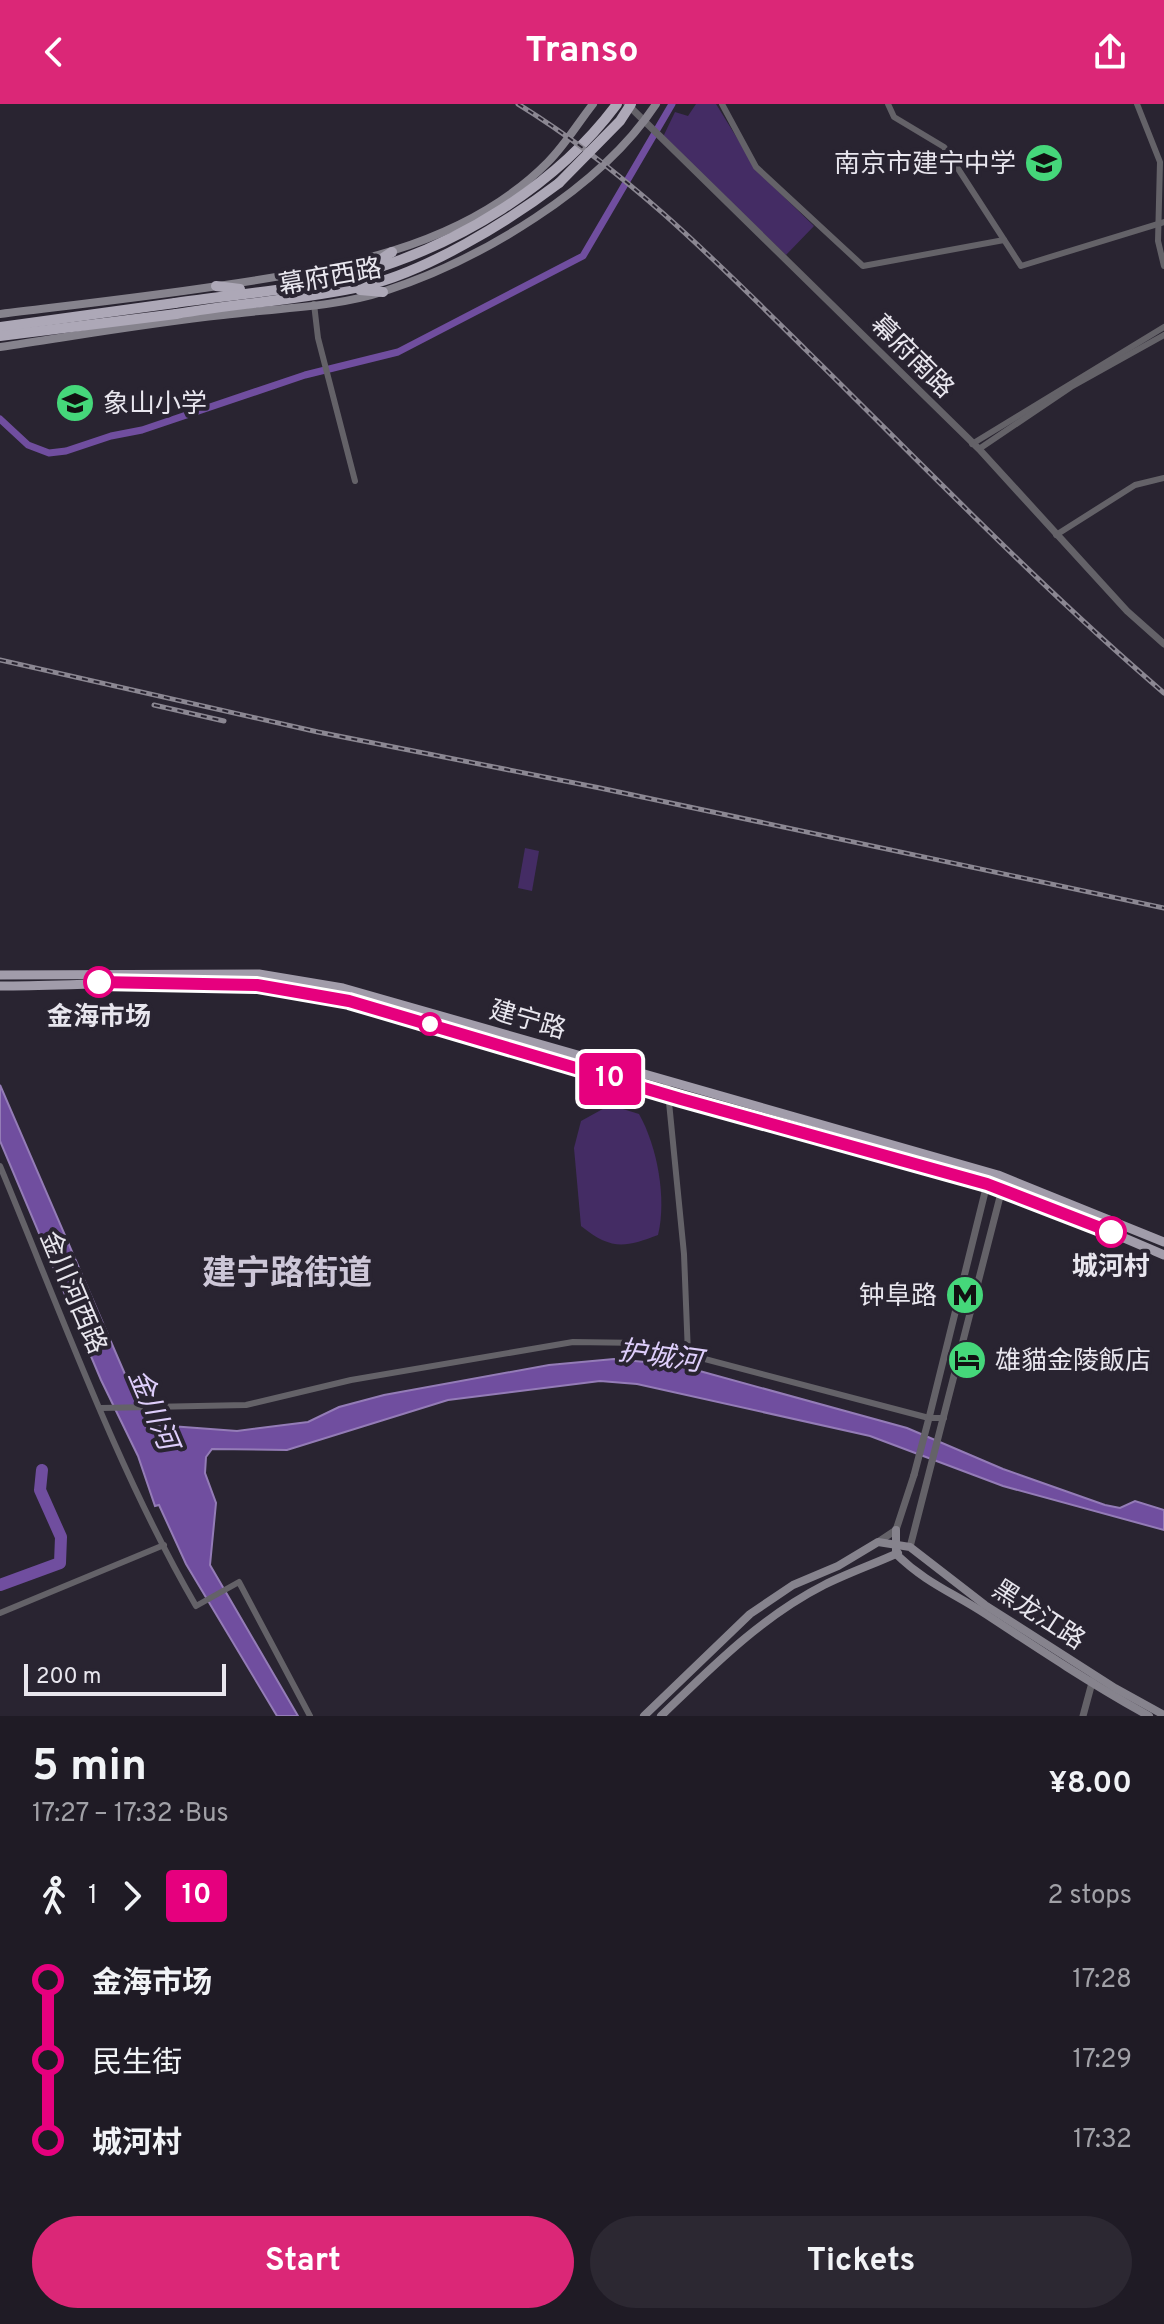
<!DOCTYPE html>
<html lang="en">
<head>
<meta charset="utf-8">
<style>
	:root { --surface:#1f1b25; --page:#2c2832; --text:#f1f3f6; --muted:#a1a1a7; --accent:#db2777 }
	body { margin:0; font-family:Overpass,"Noto Sans SC",sans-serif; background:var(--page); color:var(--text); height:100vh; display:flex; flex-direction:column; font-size:30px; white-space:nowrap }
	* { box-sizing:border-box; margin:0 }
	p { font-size:26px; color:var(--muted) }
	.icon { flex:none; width:44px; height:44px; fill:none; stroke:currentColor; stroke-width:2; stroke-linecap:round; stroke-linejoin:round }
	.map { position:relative; height:1612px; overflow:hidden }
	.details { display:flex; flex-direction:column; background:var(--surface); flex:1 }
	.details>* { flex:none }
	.badge { padding:0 16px; border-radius:6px; font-size:28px; line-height:52px }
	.scale { position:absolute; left:24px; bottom:20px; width:202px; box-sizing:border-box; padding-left:8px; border:4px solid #e8e6ee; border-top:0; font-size:22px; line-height:28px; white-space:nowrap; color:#e8e6ee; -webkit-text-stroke:6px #292431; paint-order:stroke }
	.map>.badge { position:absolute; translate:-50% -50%; box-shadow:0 0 0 4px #fff }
	.legs { display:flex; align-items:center; gap:12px; height:88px; padding:0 32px; font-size:26px }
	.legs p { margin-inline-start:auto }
	.headline { display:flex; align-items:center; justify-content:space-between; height:136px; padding:0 32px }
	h1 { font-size:44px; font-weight:700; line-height:60px }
	.primary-button { display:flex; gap:16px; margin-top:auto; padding:16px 32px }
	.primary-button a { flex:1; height:92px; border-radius:48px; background:var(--accent); color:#fff; font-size:32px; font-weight:700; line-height:92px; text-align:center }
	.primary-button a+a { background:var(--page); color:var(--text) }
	ul { padding:0 32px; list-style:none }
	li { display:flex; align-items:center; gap:28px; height:80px; font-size:30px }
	li i { display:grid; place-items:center; width:12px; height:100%; margin:0 10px; background:currentColor }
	li i::after { content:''; width:20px; height:20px; margin:-10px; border:6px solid; border-radius:50%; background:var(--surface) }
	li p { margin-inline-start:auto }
	li:first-child i { background:linear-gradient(#0000 50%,currentColor 0) }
	li:last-child i { background:linear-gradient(currentColor 50%,#0000 0) }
	header { display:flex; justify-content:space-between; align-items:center; height:104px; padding:0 32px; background:var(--accent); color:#fff; font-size:36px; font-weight:700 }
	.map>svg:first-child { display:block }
	.green { fill:#442c64 }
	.water { fill:#704e9f; stroke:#947cb7; stroke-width:2 }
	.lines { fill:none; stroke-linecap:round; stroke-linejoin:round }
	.canal { stroke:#704e9f; stroke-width:7 }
	.river { stroke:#704e9f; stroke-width:12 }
	.minor { stroke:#646268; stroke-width:6 }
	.tertiary { stroke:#646268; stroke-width:7 }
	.secondary { stroke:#86838d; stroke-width:8 }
	.primary { stroke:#a19caa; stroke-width:9 }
	.trunk { stroke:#ada8b7; stroke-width:10 }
	.rail-casing { stroke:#8b8792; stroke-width:5 }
	.rail { stroke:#292431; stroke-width:2; stroke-dasharray:6; stroke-linecap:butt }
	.tertiary-bridge { stroke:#646268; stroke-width:7 }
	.trunk-bridge { stroke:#ada8b7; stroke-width:10 }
	.line-1-casing { stroke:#fff; stroke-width:18 }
	.line-1 { stroke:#e6007e; stroke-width:12 }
	.stop-1-dot { fill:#fff; stroke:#e6007e; stroke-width:4 }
	.labels { text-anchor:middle; stroke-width:8; stroke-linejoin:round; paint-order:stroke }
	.poi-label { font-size:26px; fill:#e8e6ee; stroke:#292431; text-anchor:end }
	.street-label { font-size:26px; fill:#e8e6ee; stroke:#292431 }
	.stop-label { font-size:26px; font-weight:bold; fill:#e8e6ee; stroke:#292431 }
	.water-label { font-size:28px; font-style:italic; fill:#decefb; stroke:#292431 }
	.district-label { font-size:34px; font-weight:bold; fill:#cdc7d8; stroke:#292431 }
</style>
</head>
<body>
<header><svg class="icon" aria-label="back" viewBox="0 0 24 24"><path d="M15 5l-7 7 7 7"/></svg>Transo<svg class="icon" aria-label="share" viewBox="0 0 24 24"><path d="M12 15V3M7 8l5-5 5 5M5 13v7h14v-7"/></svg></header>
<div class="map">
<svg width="1164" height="1612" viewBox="0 0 1164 1612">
	<rect width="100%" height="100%" fill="#292431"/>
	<g class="green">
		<polygon points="696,0 716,0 758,68 814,122 786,151 663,33 675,8 688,12"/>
		<polygon points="525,744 539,747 532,787 518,784"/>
		<path d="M610 1001 639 1010C657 1042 667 1094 658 1131 624 1144 611 1146 581 1122L574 1044 581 1017Z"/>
	</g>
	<polygon class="water" points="0,981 134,1291 146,1313 157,1321 237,1327 308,1318 339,1303 384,1291 549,1261 614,1255 655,1259 696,1266 907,1324 1003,1365 1105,1401 1120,1404 1135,1397 1164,1406 1164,1426 1003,1382 870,1332 637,1280 600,1277 448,1296 287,1346 212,1345 206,1353 205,1369 216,1399 210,1461 298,1612 277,1612 186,1460 159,1401 155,1402 138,1352 101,1276 0,1037"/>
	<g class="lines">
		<polyline class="canal" points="0,315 28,341 49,349 66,347 111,332 142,326 305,271 398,248 583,152 672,0"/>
		<polyline class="river" points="0,1481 60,1459 61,1433 40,1386 42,1366"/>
		<g class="minor">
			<polyline points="722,0 756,63 863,162 1004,136"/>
			<polyline points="888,0 894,13 944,43 1021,162 1164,118"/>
			<polyline points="1137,0 1160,58 1158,137 1164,162"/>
			<polyline points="314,200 318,234 355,377"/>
			<polyline points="972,340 1164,223"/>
			<polyline points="979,345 1071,283 1164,231"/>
			<polyline points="1056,431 1135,381 1164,374"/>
			<polyline points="667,978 684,1150 688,1250"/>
			<path d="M0 1062C60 1206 118 1368 196 1502L239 1478 310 1612"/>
			<polyline points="101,1304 246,1301 351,1276 573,1238 644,1239 929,1314 944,1314"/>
			<polyline points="0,1509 164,1441"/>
		</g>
		<g class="tertiary">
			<polyline points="627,0 979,345 1127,507 1164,540"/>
			<polyline points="878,1438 896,1426 914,1371"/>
			<polyline points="910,1443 1002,1085 998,1071 987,1080 929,1314"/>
			<polyline points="1083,1612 1093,1575"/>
		</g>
		<g class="secondary">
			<path d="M0 210C73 201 145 193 218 182 333 165 462 145 548 58 565 41 578 19 593 0"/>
			<path d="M0 243C74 232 148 219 223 211 275 204 334 204 385 187 480 156 600 85 656 0"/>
			<path d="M896 1426V1450C927 1480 952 1488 987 1511 1040 1546 1093 1581 1149 1612"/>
			<polyline points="644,1612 750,1510 793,1481 838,1462 878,1438 910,1443 985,1501 1115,1584 1164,1611"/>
			<path d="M661 1612C711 1564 761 1513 824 1481 848 1469 874 1460 898 1449"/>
		</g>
		<g class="primary">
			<polyline points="0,871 259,870 343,884 998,1071 1164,1138"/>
			<path d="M0 882C107 881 216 873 322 890L987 1080 1033 1095 1164 1151"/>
		</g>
		<g class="trunk">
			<polyline points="374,160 392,148"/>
			<polyline points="216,182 240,185"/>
			<polyline points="360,186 383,188"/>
			<path d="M175 199C236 190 302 186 361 169 458 141 556 82 617 0"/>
			<path d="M176 210C238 199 302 196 364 182 426 168 509 117 559 79"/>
		</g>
		<g class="rail-casing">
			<g id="rail">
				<path d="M518 0C627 67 716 157 806 246 924 362 1039 482 1164 589"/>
				<polyline points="0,556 318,628 600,684 1164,804"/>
				<polyline points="154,601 224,617"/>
			</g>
		</g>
		<use href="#rail" class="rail"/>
		<polyline class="tertiary-bridge" points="914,1371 929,1314"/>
		<g class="trunk-bridge">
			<polyline points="559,79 620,17 631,0"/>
			<polyline points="0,223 175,199"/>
			<polyline points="0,232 176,210"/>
		</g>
	</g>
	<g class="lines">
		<g class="line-1-casing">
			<polyline id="line-1" points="99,878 257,881 349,897 681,995 987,1080 1111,1128"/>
		</g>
		<use href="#line-1" class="line-1"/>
	</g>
	<defs>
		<g id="school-disc" transform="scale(2)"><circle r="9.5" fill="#45d77a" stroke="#292431"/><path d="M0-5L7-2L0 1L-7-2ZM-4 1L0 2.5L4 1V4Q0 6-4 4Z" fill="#111"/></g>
		<g id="metro-disc" transform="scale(2)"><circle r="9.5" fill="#45d77a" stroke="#292431"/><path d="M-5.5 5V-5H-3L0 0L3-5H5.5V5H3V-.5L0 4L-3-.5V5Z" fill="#111"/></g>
		<g id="hotel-disc" transform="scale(2)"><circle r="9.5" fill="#45d77a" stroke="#292431"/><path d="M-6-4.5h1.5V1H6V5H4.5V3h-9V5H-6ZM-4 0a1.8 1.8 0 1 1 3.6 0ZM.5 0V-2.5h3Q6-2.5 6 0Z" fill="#111"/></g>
	</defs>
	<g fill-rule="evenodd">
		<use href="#school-disc" x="1044" y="59"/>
		<use href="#school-disc" x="75" y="299"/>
		<use href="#metro-disc" x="965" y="1191"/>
		<use href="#hotel-disc" x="967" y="1256"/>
	</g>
	<g class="stop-1-dot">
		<circle cx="99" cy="878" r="14"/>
		<circle cx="430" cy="920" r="10"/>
		<circle cx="1111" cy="1128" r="14"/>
	</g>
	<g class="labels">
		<g class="poi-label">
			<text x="1016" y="68">南京市建宁中学</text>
			<text x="103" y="308" text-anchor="start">象山小学</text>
			<text x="937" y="1200">钟阜路</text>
			<text x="995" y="1265" text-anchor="start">雄貓金陵飯店</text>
		</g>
		<g class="street-label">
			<text transform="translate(330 172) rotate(-10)" y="9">幕府西路</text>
			<text transform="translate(913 252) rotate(45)" y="9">幕府南路</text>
			<text transform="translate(528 915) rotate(16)" y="9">建宁路</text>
			<text transform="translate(74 1188) rotate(67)" y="9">金川河西路</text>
			<text transform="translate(1039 1510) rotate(33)" y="9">黑龙江路</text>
		</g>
		<g class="stop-label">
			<text x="99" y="921">金海市场</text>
			<text x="1111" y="1171">城河村</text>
		</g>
		<g class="water-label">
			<text transform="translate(660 1251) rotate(8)" y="10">护城河</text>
			<text transform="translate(154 1305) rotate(67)" y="10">金川河</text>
		</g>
		<g class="district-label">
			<text x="287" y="1180">建宁路街道</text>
		</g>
	</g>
</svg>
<div class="scale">200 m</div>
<b class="badge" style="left:610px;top:975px;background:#e6007e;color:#fff">10</b>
</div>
<section class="details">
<div class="headline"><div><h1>5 min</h1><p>17:27 – 17:32 · Bus</p></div><b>¥8.00</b></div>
<div class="legs"><svg class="icon" aria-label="walk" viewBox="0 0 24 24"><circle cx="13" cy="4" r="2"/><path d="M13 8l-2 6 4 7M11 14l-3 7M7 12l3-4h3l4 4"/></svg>1<svg class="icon" aria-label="forward" viewBox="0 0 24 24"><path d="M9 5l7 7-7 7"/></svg><b class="badge" style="background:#e6007e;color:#fff">10</b><p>2 stops</p></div>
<ul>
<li><i style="color:#e6007e"></i><b>金海市场</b><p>17:28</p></li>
<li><i style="color:#e6007e"></i><span>民生街</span><p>17:29</p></li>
<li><i style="color:#e6007e"></i><b>城河村</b><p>17:32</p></li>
</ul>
<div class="primary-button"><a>Start</a><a>Tickets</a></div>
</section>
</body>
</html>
